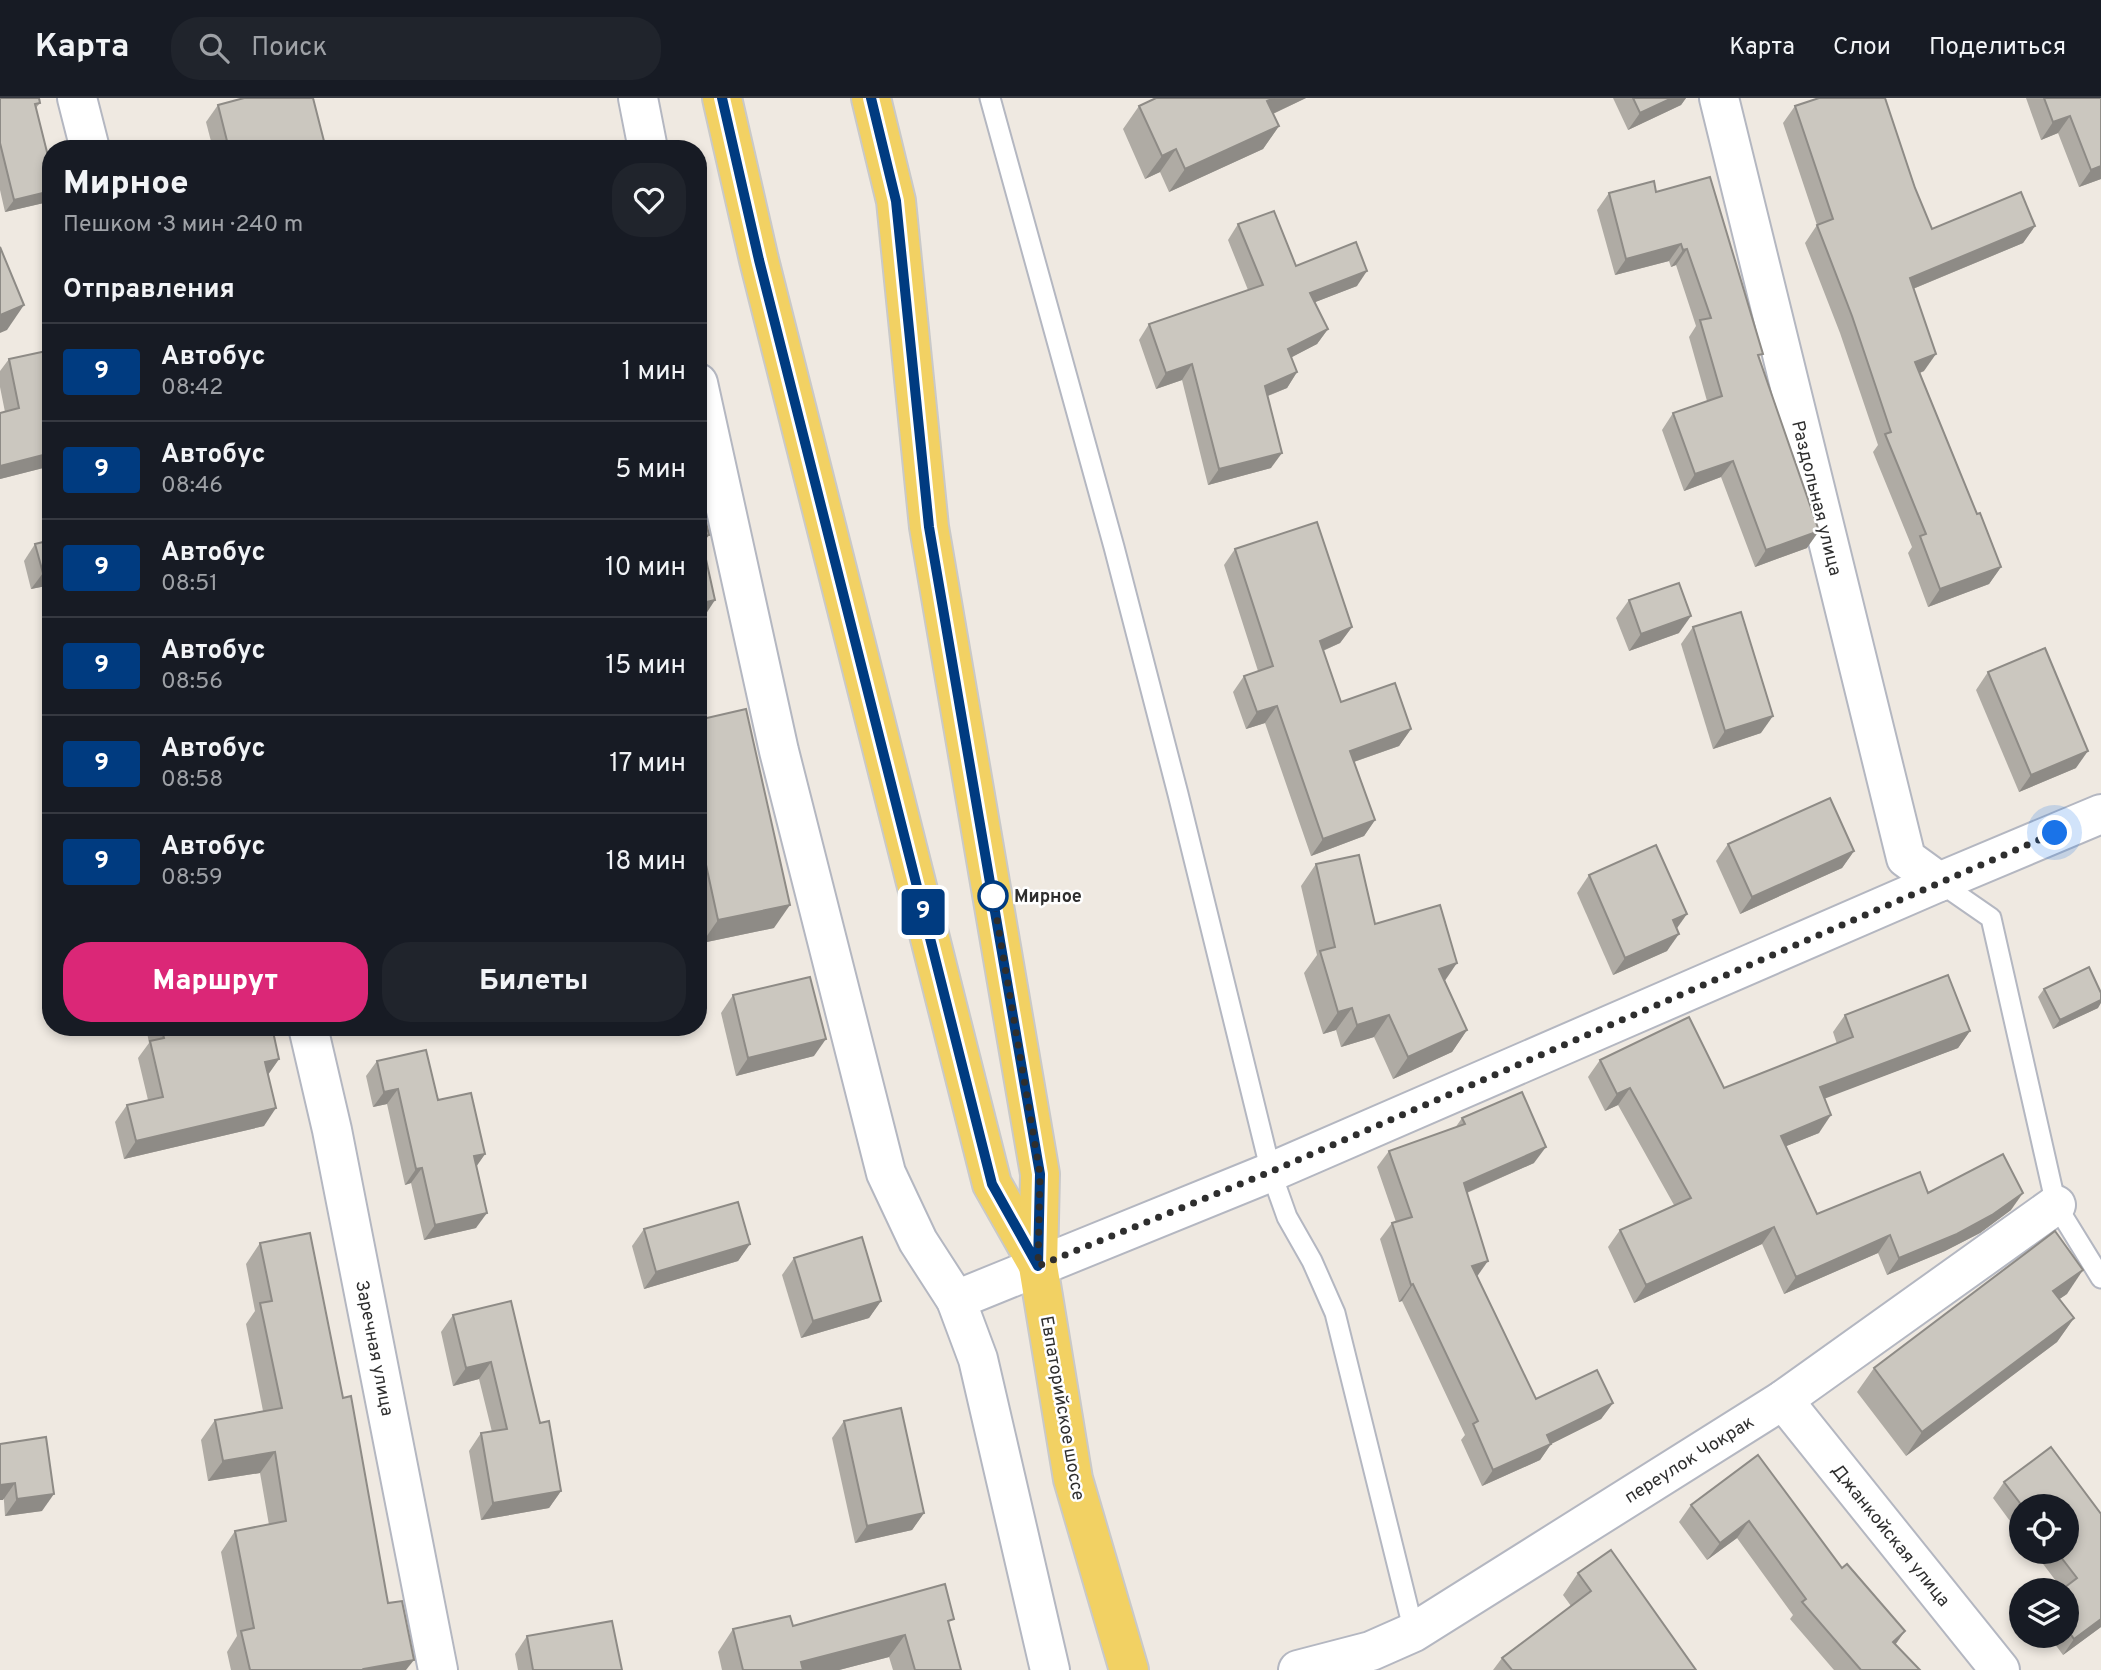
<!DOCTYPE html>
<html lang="ru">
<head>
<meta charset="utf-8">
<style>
	:root { --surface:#171b24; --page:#20242c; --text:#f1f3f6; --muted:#9ea1a6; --line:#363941; --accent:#db2777 }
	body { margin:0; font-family:Overpass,sans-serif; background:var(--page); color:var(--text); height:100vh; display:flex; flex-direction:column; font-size:26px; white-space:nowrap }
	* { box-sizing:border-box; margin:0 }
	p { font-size:23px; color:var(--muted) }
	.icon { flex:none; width:38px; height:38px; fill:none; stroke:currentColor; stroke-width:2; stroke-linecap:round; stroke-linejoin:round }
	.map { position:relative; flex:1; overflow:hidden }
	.drawer { position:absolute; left:42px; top:42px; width:665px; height:896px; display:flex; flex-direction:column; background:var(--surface); border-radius:28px; box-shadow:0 4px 10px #0003 }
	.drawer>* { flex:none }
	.badge { padding:0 14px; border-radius:5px; font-size:24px; line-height:46px }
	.controls { position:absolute; left:2009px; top:1396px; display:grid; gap:14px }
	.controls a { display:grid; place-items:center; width:70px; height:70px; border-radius:50%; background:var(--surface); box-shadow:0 4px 10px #0003; font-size:35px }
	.you { position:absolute; width:35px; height:35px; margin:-18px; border:5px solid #fff; border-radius:50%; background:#1a73e8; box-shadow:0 0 0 10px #1a73e833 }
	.map>.badge { position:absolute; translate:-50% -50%; box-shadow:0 0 0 4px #fff }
	h2 { padding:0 21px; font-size:26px; line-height:63px }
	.round { display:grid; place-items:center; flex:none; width:74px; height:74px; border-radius:28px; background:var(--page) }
	.headline { display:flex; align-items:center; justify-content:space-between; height:119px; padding:0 21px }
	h1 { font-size:33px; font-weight:800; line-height:52px }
	.primary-button { display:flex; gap:14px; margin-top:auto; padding:14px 21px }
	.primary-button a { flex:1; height:80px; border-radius:28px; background:var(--accent); color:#fff; font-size:28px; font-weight:800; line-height:80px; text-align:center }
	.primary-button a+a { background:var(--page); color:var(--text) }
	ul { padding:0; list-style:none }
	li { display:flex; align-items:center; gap:21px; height:98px; padding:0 21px; border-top:2px solid var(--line) }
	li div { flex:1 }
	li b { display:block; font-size:26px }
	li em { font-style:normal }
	li .badge { min-width:77px; font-weight:700; text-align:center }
	header { display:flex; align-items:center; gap:42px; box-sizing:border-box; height:98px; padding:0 35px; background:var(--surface); border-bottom:2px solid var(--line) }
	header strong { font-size:33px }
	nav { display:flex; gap:38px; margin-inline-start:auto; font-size:24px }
	.search { width:490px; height:63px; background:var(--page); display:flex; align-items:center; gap:18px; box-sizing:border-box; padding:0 24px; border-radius:28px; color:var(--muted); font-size:26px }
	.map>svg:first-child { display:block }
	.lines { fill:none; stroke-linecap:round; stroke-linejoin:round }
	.service-casing { stroke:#b4b7c1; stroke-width:23 }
	.minor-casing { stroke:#b4b7c1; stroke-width:42 }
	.primary-casing { stroke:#c9c9c9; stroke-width:42 }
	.service { stroke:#fff; stroke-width:19 }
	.minor { stroke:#fff; stroke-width:38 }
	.primary { stroke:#f2d163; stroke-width:38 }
	.wall { fill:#afaba4 }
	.shaded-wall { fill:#8e8b86 }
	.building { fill:#cbc7bf; stroke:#8e8b86; stroke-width:2 }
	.line-casing { stroke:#fff; stroke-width:16 }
	.line { stroke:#003b80; stroke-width:10 }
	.walk { stroke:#2e2e2e; stroke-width:7; stroke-dasharray:0 12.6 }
	.stop-dot { fill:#fff; stroke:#003b80; stroke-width:3.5 }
	.labels { text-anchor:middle; stroke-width:5; stroke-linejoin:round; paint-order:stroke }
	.street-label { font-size:18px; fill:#2e2e2e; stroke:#fff }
	.stop-label { font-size:18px; font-weight:bold; fill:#2e2e2e; stroke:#fff; text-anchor:start }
</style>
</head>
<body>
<header>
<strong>Карта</strong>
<div class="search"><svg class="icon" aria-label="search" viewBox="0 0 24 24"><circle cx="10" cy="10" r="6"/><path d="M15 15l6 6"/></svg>Поиск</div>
<nav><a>Карта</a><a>Слои</a><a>Поделиться</a></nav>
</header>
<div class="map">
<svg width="2101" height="1572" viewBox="0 0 2101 1572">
	<rect width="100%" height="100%" fill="#efe9e1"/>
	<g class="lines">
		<g class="service-casing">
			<g id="service">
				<polyline points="990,0 1114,449 1178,696 1271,1074 1287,1119 1312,1163 1335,1215 1414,1534"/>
				<polyline points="1939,784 1991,820 2056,1107 2101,1180"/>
			</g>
		</g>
		<g class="minor-casing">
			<g id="minor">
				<polyline points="77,0 90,51"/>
				<polyline points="638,0 648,51"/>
				<polyline points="1719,0 1906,760 1939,784"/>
				<polyline points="698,285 779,653 886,1075 918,1143 956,1202 978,1261 1050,1572"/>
				<polyline points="308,929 332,1032 438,1572"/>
				<polyline points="956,1202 1271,1074 1939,784 2101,716"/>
				<polyline points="1783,1302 2000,1572"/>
				<polyline points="1298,1572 1371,1553 1414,1534 1783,1302 2056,1107"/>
			</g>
		</g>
		<g class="primary-casing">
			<g id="primary">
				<polyline points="722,0 759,162 992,1086 1038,1167"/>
				<polyline points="871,0 896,103 929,429 1040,1076 1038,1168 1073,1381 1129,1572"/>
			</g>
		</g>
		<use href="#service" class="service"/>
		<use href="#minor" class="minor"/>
		<use href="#primary" class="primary"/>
	</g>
	<g class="wall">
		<polygon points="0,0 40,5 36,10 48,104 5,114 0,92"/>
		<polygon points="1306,0 1273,16 1279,28 1263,51 1169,94 1160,74 1145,81 1123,31 1139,8"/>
		<polygon points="1613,0 1686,0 1681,7 1628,32"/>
		<polygon points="2026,0 2101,0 2101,81 2079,89 2058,35 2041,42"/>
		<polygon points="218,7 326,51 213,51 206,24"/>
		<polygon points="1795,8 1915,90 1932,131 2035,128 2023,145 1913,191 1924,273 1920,275 1977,416 2001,469 1989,486 1928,509 1908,455 1912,449 1873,354 1878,347 1840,235 1805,145 1817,127 1783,25"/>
		<polygon points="1656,94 1759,261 1807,450 1755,469 1721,379 1684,393 1662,332 1673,315 1707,303 1689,239 1696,228 1676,167 1671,169 1669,163 1615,177 1597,112 1609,95"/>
		<polygon points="1238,126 1296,168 1357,188 1315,204 1328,231 1317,246 1291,259 1297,274 1287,290 1268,298 1271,370 1208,387 1182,282 1156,291 1139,242 1149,226 1248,192 1228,142"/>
		<polygon points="51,252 51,368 0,381 5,314 0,289 0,273 9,261"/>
		<polygon points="35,446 51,487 31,491 24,463"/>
		<polygon points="1235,451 1352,529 1340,545 1323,553 1341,604 1411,631 1399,648 1354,664 1375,722 1364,738 1311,758 1265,625 1246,631 1233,594 1244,578 1258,573 1224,467"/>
		<polygon points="1629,502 1679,535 1629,553 1616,520"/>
		<polygon points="1693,529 1761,635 1713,651 1681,546"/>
		<polygon points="1988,574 2076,670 2019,694 1976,592"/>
		<polygon points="698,622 774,830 702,845 698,829"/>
		<polygon points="1728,746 1854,753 1842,770 1740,816 1716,763"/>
		<polygon points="1316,766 1375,826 1445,883 1467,932 1452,954 1393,981 1374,939 1341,949 1336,932 1323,936 1304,875 1317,857 1301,788"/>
		<polygon points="1589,777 1677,830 1667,853 1613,877 1577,795"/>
		<polygon points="2044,891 2098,910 2053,931 2038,899"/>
		<polygon points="733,897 814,958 736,978 721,915"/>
		<polygon points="1845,917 1970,933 1958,950 1824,1000 1819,1035 1786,1048 1817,1116 1928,1095 2011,1112 1980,1135 1945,1153 1887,1177 1878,1155 1784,1196 1762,1146 1634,1205 1608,1149 1620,1132 1674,1107 1618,1007 1605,1013 1588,979 1600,962 1724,990 1837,946 1833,934"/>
		<polygon points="146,929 272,929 279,961 268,977 264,1028 124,1061 115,1024 127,1007 148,1002 138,960 149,945"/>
		<polygon points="377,963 438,1002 485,1056 476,1068 476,1130 424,1142 411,1085 405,1087 387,1006 373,1009 366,978"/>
		<polygon points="1462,1020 1534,1065 1467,1095 1477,1179 1536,1301 1613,1305 1601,1321 1551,1346 1540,1362 1482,1388 1461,1342 1465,1337 1402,1203 1399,1204 1380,1141 1392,1125 1396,1124 1377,1069 1389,1053 1455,1030"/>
		<polygon points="644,1131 750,1146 738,1163 644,1191 632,1148"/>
		<polygon points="260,1145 343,1300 388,1505 406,1572 231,1572 227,1554 237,1538 221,1454 235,1433 269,1427 260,1375 208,1383 201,1342 215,1322 263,1313 246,1226 255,1213 246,1166"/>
		<polygon points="794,1160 881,1203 869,1220 801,1240 782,1177"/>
		<polygon points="2067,1196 2059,1201 2074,1220 2057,1244 1906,1358 1857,1294 1874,1270"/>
		<polygon points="453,1217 540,1325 561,1393 549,1410 481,1422 469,1353 481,1335 492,1334 479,1281 453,1288 441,1234"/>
		<polygon points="844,1323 924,1415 912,1432 855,1445 832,1340"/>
		<polygon points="0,1346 42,1413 5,1418"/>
		<polygon points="1758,1357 1896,1547 1920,1572 1834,1572 1790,1521 1793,1517 1737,1440 1707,1462 1679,1424 1691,1407"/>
		<polygon points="2004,1384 2101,1416 2101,1529 2063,1557 2049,1538 2067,1538 2067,1493 2062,1491 2034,1454 2067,1454 2067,1409 2021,1409 2021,1438 1993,1400"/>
		<polygon points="1578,1475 1696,1572 1493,1572 1502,1560 1571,1508 1563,1497"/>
		<polygon points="793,1528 949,1528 961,1572 893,1572 889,1559 839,1572 722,1572 718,1554 733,1531"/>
		<polygon points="527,1538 622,1572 518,1572 515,1556"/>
	</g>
	<g class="shaded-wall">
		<polygon points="1274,0 1306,0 1251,26 1267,3"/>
		<polygon points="1672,0 1686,0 1681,7 1628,32 1640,15"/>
		<polygon points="2070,18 2058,35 2041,42 2053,24"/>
		<polygon points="1279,28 1263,51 1169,94 1185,71"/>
		<polygon points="1176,51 1160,74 1145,81 1162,58"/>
		<polygon points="2101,68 2101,81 2079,89 2091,72"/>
		<polygon points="51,93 51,100 48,104 5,114 14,102"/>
		<polygon points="2035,128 2023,145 1898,197 1910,180"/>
		<polygon points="1681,146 1669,163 1615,177 1626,161"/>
		<polygon points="1687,151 1676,167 1671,169 1683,152"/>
		<polygon points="1367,173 1357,188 1300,210 1310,195"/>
		<polygon points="24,207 7,232 0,235 0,217"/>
		<polygon points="1328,231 1317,246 1277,267 1288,251"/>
		<polygon points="1936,256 1924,273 1903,281 1915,264"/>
		<polygon points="1192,266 1182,282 1156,291 1166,275"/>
		<polygon points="1297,274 1287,290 1254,303 1265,288"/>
		<polygon points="51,355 51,368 0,381 0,368"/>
		<polygon points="1282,355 1271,370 1208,387 1219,371"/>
		<polygon points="1733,363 1721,379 1684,393 1695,376"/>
		<polygon points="1819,433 1807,450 1755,469 1766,452"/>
		<polygon points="709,437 698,452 701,439"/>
		<polygon points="2001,469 1989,486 1928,509 1940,491"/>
		<polygon points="51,473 51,487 31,491 43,475"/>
		<polygon points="715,502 702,522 698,522 698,506"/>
		<polygon points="1691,518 1679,535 1629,553 1641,536"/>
		<polygon points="1352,529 1340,545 1308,559 1320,543"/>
		<polygon points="1277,608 1265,625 1246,631 1257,614"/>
		<polygon points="1773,618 1761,635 1713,651 1725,633"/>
		<polygon points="1411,631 1399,648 1339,669 1350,653"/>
		<polygon points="2088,653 2076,670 2019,694 2031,677"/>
		<polygon points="1375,722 1364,738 1311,758 1323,741"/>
		<polygon points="1854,753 1842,770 1740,816 1752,799"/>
		<polygon points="790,807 774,830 702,845 718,822"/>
		<polygon points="1687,816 1675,833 1673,822"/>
		<polygon points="1679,836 1667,853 1613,877 1625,860"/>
		<polygon points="1457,865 1442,887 1439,871"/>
		<polygon points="2101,902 2101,905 2098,910 2053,931 2060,922"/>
		<polygon points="1352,910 1336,932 1323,936 1338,914"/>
		<polygon points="1389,917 1374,939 1341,949 1357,927"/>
		<polygon points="1467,932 1452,954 1393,981 1408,959"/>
		<polygon points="1970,933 1958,950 1808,1007 1820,989"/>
		<polygon points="826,941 814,958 736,978 748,960"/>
		<polygon points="279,961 267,978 265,964"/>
		<polygon points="1630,990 1618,1007 1605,1013 1617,996"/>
		<polygon points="398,991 387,1006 373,1009 384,994"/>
		<polygon points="276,1010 264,1028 124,1061 136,1043"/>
		<polygon points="1831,1017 1819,1035 1769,1055 1781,1038"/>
		<polygon points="1546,1049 1534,1065 1452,1101 1464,1085"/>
		<polygon points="485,1056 474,1072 474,1058"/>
		<polygon points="422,1070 411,1085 405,1087 416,1071"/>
		<polygon points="2023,1095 2011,1112 1980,1135 1945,1153 1887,1177 1899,1160"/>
		<polygon points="487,1115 476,1130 424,1142 435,1127"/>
		<polygon points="1774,1129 1762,1146 1634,1205 1646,1187"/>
		<polygon points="1890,1137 1878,1155 1784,1196 1796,1179"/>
		<polygon points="750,1146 738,1163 644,1191 656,1174"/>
		<polygon points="1488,1163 1476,1180 1472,1168"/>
		<polygon points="2083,1172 2067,1196 2036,1217 2053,1193"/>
		<polygon points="1413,1186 1402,1203 1399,1204 1411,1187"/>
		<polygon points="881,1203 869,1220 801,1240 813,1223"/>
		<polygon points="2074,1220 2057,1244 1906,1358 1922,1334"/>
		<polygon points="491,1264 479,1281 453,1288 466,1270"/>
		<polygon points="1613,1305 1601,1321 1551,1346 1540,1362 1482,1388 1493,1372 1547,1337"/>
		<polygon points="275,1354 260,1375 208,1383 223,1363"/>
		<polygon points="15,1385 3,1402 0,1402 0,1387"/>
		<polygon points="561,1393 549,1410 481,1422 493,1405"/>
		<polygon points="54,1396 42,1413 5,1418 17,1401"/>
		<polygon points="924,1415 912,1432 855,1445 867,1428"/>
		<polygon points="1749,1423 1737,1440 1707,1462 1720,1445"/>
		<polygon points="2101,1521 2101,1529 2063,1557 2074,1541"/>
		<polygon points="1905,1533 1893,1550 1893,1544"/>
		<polygon points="905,1537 889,1559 839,1572 795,1572 801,1564"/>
		<polygon points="414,1562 406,1572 364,1572 364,1571"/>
	</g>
	<g class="building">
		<polygon points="0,0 39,0 40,5 35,6 51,70 51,93 14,102 0,45"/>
		<polygon points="244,0 313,0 326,51 229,51 218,7"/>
		<polygon points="1156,0 1274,0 1267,3 1279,28 1185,71 1176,51 1162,58 1139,8"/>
		<polygon points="1633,0 1672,0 1640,15"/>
		<polygon points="1819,0 1885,0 1915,90 1932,131 2021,94 2035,128 1910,180 1936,256 1915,264 1977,416 1980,415 2001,469 1940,491 1920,438 1926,436 1885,336 1891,334 1852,218 1817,127 1833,121 1795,8"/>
		<polygon points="2044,0 2101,0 2101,68 2091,72 2070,18 2053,24"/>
		<polygon points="1710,79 1763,256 1758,257 1819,433 1766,452 1733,363 1695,376 1673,315 1722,298 1700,222 1711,220 1687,151 1683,152 1681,146 1626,161 1609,95 1654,83 1656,94"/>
		<polygon points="1274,113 1296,168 1356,144 1367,173 1310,195 1328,231 1288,251 1297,274 1265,288 1282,355 1219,371 1192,266 1166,275 1149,226 1263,187 1238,126"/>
		<polygon points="0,149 24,207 0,217"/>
		<polygon points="51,252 51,355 0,368 0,315 19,310 9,261"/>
		<polygon points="698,391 709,437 701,439 715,502 698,506"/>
		<polygon points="1317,424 1352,529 1320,543 1341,604 1395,585 1411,631 1350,653 1375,722 1323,741 1277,608 1257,614 1244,578 1273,568 1235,451"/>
		<polygon points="51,442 51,473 43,475 35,446"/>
		<polygon points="1679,485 1691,518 1641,536 1629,502"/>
		<polygon points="1741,514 1773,618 1725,633 1693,529"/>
		<polygon points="2045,550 2088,653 2031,677 1988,574"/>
		<polygon points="746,611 790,807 718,822 698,730 698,720 705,719 698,689 698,622"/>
		<polygon points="1830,700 1854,753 1752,799 1728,746"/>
		<polygon points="1656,747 1687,816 1673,822 1679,836 1625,860 1589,777"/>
		<polygon points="1359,757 1375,826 1440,807 1457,865 1439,871 1467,932 1408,959 1389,917 1357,927 1352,910 1338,914 1320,853 1335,849 1316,766"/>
		<polygon points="2089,869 2101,895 2101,902 2060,922 2044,891"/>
		<polygon points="1948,877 1970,933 1820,989 1831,1017 1781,1038 1817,1116 1920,1074 1928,1095 2003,1056 2023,1095 1992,1117 1957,1136 1899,1160 1890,1137 1796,1179 1774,1129 1646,1187 1620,1132 1691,1100 1630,990 1617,996 1600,962 1689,919 1724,990 1853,939 1845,917"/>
		<polygon points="810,879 826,941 748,960 733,897"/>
		<polygon points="161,929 272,929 279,961 265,964 276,1010 136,1043 127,1007 163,999 150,943 164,940"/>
		<polygon points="426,952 438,1002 471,995 485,1056 474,1058 487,1115 435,1127 422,1070 416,1071 398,991 384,994 377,963"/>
		<polygon points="1522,994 1546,1049 1464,1085 1488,1163 1472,1168 1536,1301 1597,1272 1613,1305 1547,1337 1551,1346 1493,1372 1473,1326 1478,1323 1413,1186 1411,1187 1392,1125 1412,1119 1389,1053 1465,1026 1462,1020"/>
		<polygon points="738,1104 750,1146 656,1174 644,1131"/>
		<polygon points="2055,1133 2083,1172 2053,1193 2074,1220 1922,1334 1874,1270"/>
		<polygon points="310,1135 343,1300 351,1298 388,1505 402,1503 414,1562 364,1571 365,1572 250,1572 241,1533 254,1530 235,1433 286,1423 275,1354 223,1363 215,1322 282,1310 260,1205 272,1203 260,1145"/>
		<polygon points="862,1139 881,1203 813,1223 794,1160"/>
		<polygon points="511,1203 540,1325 549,1323 561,1393 493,1405 481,1335 507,1331 491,1264 466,1270 453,1217"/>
		<polygon points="901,1310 924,1415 867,1428 844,1323"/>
		<polygon points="46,1339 54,1396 17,1401 15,1385 0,1387 0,1346"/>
		<polygon points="2051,1349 2101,1416 2101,1521 2074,1541 2067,1531 2067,1493 2060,1493 2077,1480 2057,1454 2067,1454 2067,1409 2023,1409 2004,1384"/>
		<polygon points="1758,1357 1842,1470 1847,1466 1905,1533 1893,1544 1920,1572 1861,1572 1802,1504 1806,1501 1749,1423 1720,1445 1691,1407"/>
		<polygon points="1611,1452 1696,1572 1512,1572 1502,1560 1591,1493 1578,1475"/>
		<polygon points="945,1486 954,1521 948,1523 961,1572 915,1572 905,1537 801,1564 803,1572 743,1572 733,1531 790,1518 793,1528"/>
		<polygon points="612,1523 622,1572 533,1572 527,1538"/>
	</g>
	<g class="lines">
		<g class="line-casing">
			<polyline id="line" points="722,0 759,162 992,1086 1038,1168 1040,1076 929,429 896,103 871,0"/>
		</g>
		<use href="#line" class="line"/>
		<polyline class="walk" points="993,798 1040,1076 1038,1168 1270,1074 2055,735"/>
	</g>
	<circle class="stop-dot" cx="993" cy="798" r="14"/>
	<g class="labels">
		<g class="street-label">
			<text transform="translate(1817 400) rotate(76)" y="6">Раздольная улица</text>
			<text transform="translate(375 1250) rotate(79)" y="6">Заречная улица</text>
			<text transform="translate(1063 1310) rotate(80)" y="6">Евпаторийское шоссе</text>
			<text transform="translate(1689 1361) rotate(-32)" y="6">переулок Чокрак</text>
			<text transform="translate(1891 1437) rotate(51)" y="6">Джанкойская улица</text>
		</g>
		<g class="stop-label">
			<text x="1014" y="804">Мирное</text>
		</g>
	</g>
</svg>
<div class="controls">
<a><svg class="icon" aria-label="locate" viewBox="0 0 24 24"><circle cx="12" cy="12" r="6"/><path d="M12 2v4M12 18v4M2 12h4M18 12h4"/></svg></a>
<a><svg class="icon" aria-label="layers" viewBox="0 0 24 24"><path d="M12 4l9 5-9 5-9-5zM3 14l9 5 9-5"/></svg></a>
</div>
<div class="you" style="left:2055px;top:735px"></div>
<b class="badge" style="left:923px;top:814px;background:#003b80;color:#fff">9</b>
<section class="drawer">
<div class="headline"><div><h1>Мирное</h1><p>Пешком · 3 мин · 240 m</p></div><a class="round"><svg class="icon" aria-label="heart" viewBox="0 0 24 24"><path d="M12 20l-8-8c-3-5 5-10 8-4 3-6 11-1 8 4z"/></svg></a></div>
<h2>Отправления</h2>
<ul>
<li><span class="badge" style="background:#003b80;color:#fff">9</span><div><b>Автобус</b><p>08:42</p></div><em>1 мин</em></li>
<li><span class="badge" style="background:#003b80;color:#fff">9</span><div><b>Автобус</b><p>08:46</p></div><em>5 мин</em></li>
<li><span class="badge" style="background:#003b80;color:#fff">9</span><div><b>Автобус</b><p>08:51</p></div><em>10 мин</em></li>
<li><span class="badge" style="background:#003b80;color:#fff">9</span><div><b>Автобус</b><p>08:56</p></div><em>15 мин</em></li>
<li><span class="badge" style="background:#003b80;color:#fff">9</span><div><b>Автобус</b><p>08:58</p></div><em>17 мин</em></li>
<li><span class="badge" style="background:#003b80;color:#fff">9</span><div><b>Автобус</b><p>08:59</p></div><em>18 мин</em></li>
</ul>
<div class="primary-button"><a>Маршрут</a><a>Билеты</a></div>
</section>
</div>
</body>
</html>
